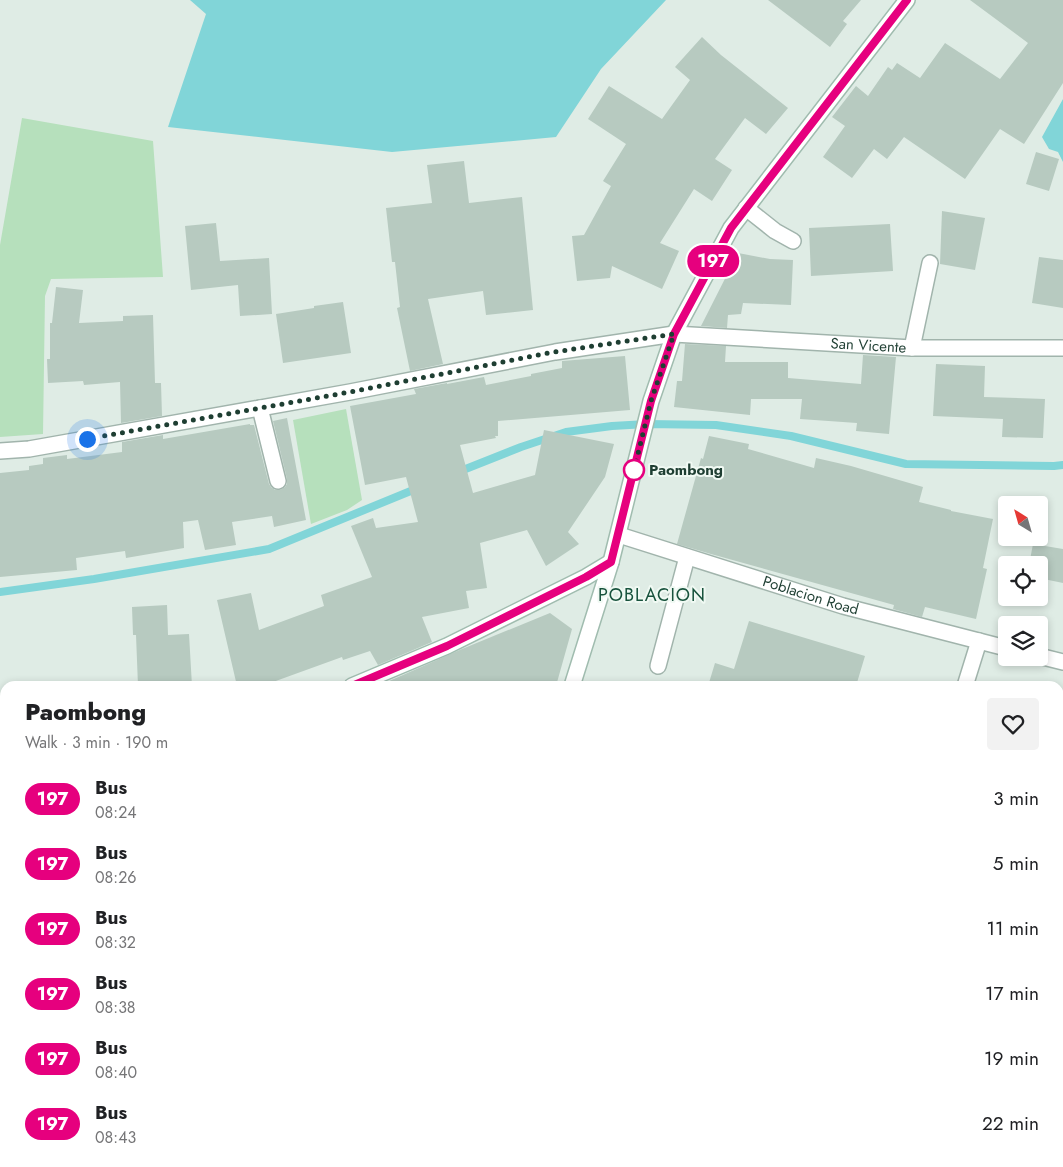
<!DOCTYPE html>
<html lang="en">
<head>
<meta charset="utf-8">
<style>
	:root { --surface:#fff; --page:#f2f2f2; --text:#202124; --muted:#757577 }
	body { margin:0; font-family:Jost,sans-serif; background:var(--page); color:var(--text); height:100vh; display:flex; flex-direction:column; font-size:19px; white-space:nowrap }
	* { box-sizing:border-box; margin:0 }
	p { font-size:16px; color:var(--muted) }
	.icon { flex:none; width:28px; height:28px; fill:none; stroke:currentColor; stroke-width:2; stroke-linecap:round; stroke-linejoin:round }
	.map { position:relative; flex:1; overflow:hidden }
	.panel { position:absolute; left:0px; top:681px; width:1064px; height:486px; display:flex; flex-direction:column; background:var(--surface); border-radius:15px 15px 0 0; box-shadow:0 2px 8px #0003 }
	.panel>* { flex:none }
	.badge { padding:0 10px; border-radius:16px; font-size:18px; line-height:32px }
	.needle { width:32px; rotate:323deg }
	.tools { position:absolute; left:998px; top:496px; display:grid; gap:10px }
	.tools a { display:grid; place-items:center; width:50px; height:50px; border-radius:5px; background:var(--surface); box-shadow:0 2px 8px #0003; font-size:25px }
	.you { position:absolute; width:25px; height:25px; margin:-12px; border:4px solid #fff; border-radius:50%; background:#1a73e8; box-shadow:0 0 0 8px #1a73e833 }
	.map>.badge { position:absolute; translate:-50% -50%; box-shadow:0 0 0 2px #fff }
	.round { display:grid; place-items:center; flex:none; width:52px; height:52px; border-radius:5px; background:var(--page) }
	.headline { display:flex; align-items:center; justify-content:space-between; height:85px; padding:0 25px }
	h1 { font-size:24px; font-weight:800; line-height:38px }
	ul { padding:0; list-style:none }
	li { display:flex; align-items:center; gap:15px; height:65px; padding:0 25px }
	li div { flex:1 }
	li b { display:block; font-size:19px }
	li em { font-style:normal }
	li .badge { min-width:55px; font-weight:700; text-align:center }
	.map>svg:first-child { display:block }
	.green { fill:#b6e0bc }
	.water { fill:#81d5d8 }
	.lines { fill:none; stroke-linecap:round; stroke-linejoin:round }
	.stream { stroke:#81d5d8; stroke-width:8 }
	.building { fill:#b7cac0 }
	.service-casing { stroke:#a1b4ac; stroke-width:18 }
	.minor-casing { stroke:#a1b4ac; stroke-width:18 }
	.tertiary-casing { stroke:#a1b4ac; stroke-width:18 }
	.secondary-casing { stroke:#a0bcaf; stroke-width:18 }
	.service { stroke:#fff; stroke-width:15 }
	.minor { stroke:#fff; stroke-width:15 }
	.tertiary { stroke:#fff; stroke-width:15 }
	.secondary { stroke:#fff; stroke-width:15 }
	.line-casing { stroke:#fff; stroke-width:11 }
	.line { stroke:#e6007e; stroke-width:8 }
	.walk { stroke:#1e3e32; stroke-width:5; stroke-dasharray:0 9 }
	.stop-dot { fill:#fff; stroke:#e6007e; stroke-width:2.5 }
	.labels { text-anchor:middle; stroke-width:4; stroke-linejoin:round; paint-order:stroke }
	.street-label { font-size:15px; fill:#1e3e32; stroke:#f0f9f3 }
	.stop-label { font-size:15px; font-weight:bold; fill:#1e3e32; stroke:#f0f9f3; text-anchor:start }
	.quarter-label { font-size:18px; letter-spacing:1px; fill:#18533d; stroke:#f0f9f3 }
</style>
</head>
<body>
<div class="map">
<svg width="1063" height="1167" viewBox="0 0 1063 1167">
	<rect width="100%" height="100%" fill="#dfece5"/>
	<g class="green">
		<polygon points="22,118 153,141 163,277 51,279 45,296 43,434 0,437 0,245"/>
		<polygon points="346,409 362,500 347,510 311,524 293,420"/>
		<polygon points="526,1162 553,1163 557,1167 521,1167"/>
	</g>
	<g class="water">
		<polygon points="190,0 666,0 601,69 556,137 392,152 168,127 206,14"/>
		<polygon points="1063,99 1063,162 1058,152 1049,149 1042,137"/>
		<polygon points="1059,961 1063,962 1063,1010 1061,1016 1059,1015"/>
		<polygon points="1059,1033 1063,1035 1063,1167 1019,1167 1015,1163 1059,1162"/>
	</g>
	<g class="lines">
		<g class="stream">
			<polyline points="458,472 521,447 566,432 612,426 647,424 716,425 791,436 906,464 1054,466 1063,465"/>
			<polyline points="0,592 94,579 269,549 418,488"/>
		</g>
	</g>
	<g class="building">
		<polygon points="768,0 861,0 843,21 847,24 830,47"/>
		<polygon points="970,0 1063,0 1063,83 1024,144 1000,129 965,179 904,137 887,159 874,149 852,178 823,157 845,126 832,117 856,86 868,96 888,67 892,70 897,63 920,78 945,43 1000,79 1028,43"/>
		<polygon points="702,37 721,55 788,108 766,134 745,118 715,159 732,170 712,201 694,189 660,243 679,251 662,289 612,266 610,278 577,281 572,236 584,235 611,186 603,181 626,144 588,119 609,86 662,119 690,80 675,67"/>
		<polygon points="1036,152 1059,159 1049,191 1026,184"/>
		<polygon points="464,161 469,203 522,197 533,310 486,315 483,291 428,299 443,364 410,371 397,308 400,307 395,262 392,262 386,208 432,203 427,165"/>
		<polygon points="942,211 985,218 975,270 940,264"/>
		<polygon points="216,223 220,261 269,258 272,314 240,316 238,285 191,290 185,226"/>
		<polygon points="890,224 893,271 811,276 809,228"/>
		<polygon points="738,253 770,259 793,260 791,305 743,303 741,314 728,315 727,328 701,326"/>
		<polygon points="1039,257 1063,260 1063,308 1032,303"/>
		<polygon points="56,287 83,290 79,323 123,321 123,316 153,315 155,383 161,383 162,416 121,423 120,382 84,385 83,381 48,383 47,359 50,359 50,323 52,323"/>
		<polygon points="343,302 351,353 283,363 276,314 314,308 314,306"/>
		<polygon points="685,344 726,346 725,362 788,362 788,378 861,384 863,355 896,357 889,434 856,431 857,423 800,419 802,399 751,399 750,415 674,407 677,381 682,381"/>
		<polygon points="625,356 630,410 498,421 498,436 495,436 496,438 460,445 473,493 535,475 544,430 614,444 605,477 568,532 579,544 546,566 527,530 480,543 487,588 466,591 469,608 422,617 432,642 378,665 370,651 343,660 342,657 262,686 237,686 217,600 251,593 259,630 324,606 321,595 372,577 351,526 373,518 376,528 418,522 406,477 365,485 350,406 416,394 414,389 447,383 447,384 484,377 486,385 531,376 531,374 562,368 562,361"/>
		<polygon points="936,364 985,366 984,397 1045,399 1043,438 1002,437 1003,419 933,416"/>
		<polygon points="287,418 306,520 274,527 272,516 232,522 236,545 205,550 198,520 183,522 184,548 126,558 125,551 76,558 77,570 0,577 0,473 29,470 29,466 43,464 43,458 67,455 67,459 122,452 122,442 163,435 163,439 250,424 250,425 254,425 269,484 271,487 275,490 280,490 285,487 287,484 287,479 273,421"/>
		<polygon points="709,436 749,444 748,449 814,468 816,458 851,466 923,487 919,502 951,510 951,511 993,519 983,568 987,569 976,619 925,607 922,617 893,609 894,605 711,554 677,544 701,458 703,459"/>
		<polygon points="1033,544 1063,549 1063,583 1039,578 1039,565 1029,565"/>
		<polygon points="167,605 168,635 189,634 192,686 138,686 136,635 133,635 132,607"/>
		<polygon points="550,613 572,629 556,686 389,686 387,682 462,649"/>
		<polygon points="749,621 865,656 856,686 708,686 715,663 734,669"/>
	</g>
	<g class="lines">
		<g class="service-casing">
			<g id="service">
				<polyline points="746,208 775,231 793,241"/>
				<polyline points="912,348 930,263"/>
				<polyline points="260,408 278,481"/>
				<polyline points="658,666 687,557"/>
				<polyline points="965,686 979,641"/>
			</g>
		</g>
		<g class="minor-casing">
			<g id="minor">
				<path id="s1" d="M0 451 29 449 350 392 555 352 674 334 912 348H1063"/>
				<polyline points="568,1162 572,1167"/>
			</g>
		</g>
		<g class="tertiary-casing">
			<g id="tertiary">
				<path id="s2" d="M619 535 843 606 1006 648"/>
				<polyline points="1039,656 1063,662"/>
			</g>
		</g>
		<g class="secondary-casing">
			<g id="secondary">
				<polyline points="352,686 447,646 586,577 611,562"/>
				<polyline points="572,686 611,562 651,401 674,334 731,228 907,0"/>
				<polyline points="0,743 5,744"/>
				<polyline points="0,1033 5,1033"/>
			</g>
		</g>
		<use href="#service" class="service"/>
		<use href="#minor" class="minor"/>
		<use href="#tertiary" class="tertiary"/>
		<use href="#secondary" class="secondary"/>
	</g>
	<g class="lines">
		<g class="line-casing">
			<polyline id="line" points="352,686 447,646 586,577 611,562 651,401 674,334 731,228 907,0"/>
		</g>
		<use href="#line" class="line"/>
		<polyline class="walk" points="87,439 350,392 554,352 674,334 651,401 634,470"/>
	</g>
	<circle class="stop-dot" cx="634" cy="470" r="10"/>
	<g class="labels">
		<g class="street-label">
			<text dy="5" stroke="none"><textPath href="#s1" startOffset="879">San Vicente</textPath></text>
			<text dy="5" stroke="none"><textPath href="#s2" startOffset="201">Poblacion Road</textPath></text>
		</g>
		<g class="stop-label">
			<text x="649" y="475">Paombong</text>
		</g>
		<g class="quarter-label">
			<text x="652" y="601">POBLACION</text>
		</g>
	</g>
</svg>
<div class="tools">
<a><svg class="needle" viewBox="-14 -14 28 28"><path d="M0-13l5 13h-10z" fill="#e53935"/><path d="M0 13l5-13h-10z" fill="#757577"/></svg></a>
<a><svg class="icon" aria-label="locate" viewBox="0 0 24 24"><circle cx="12" cy="12" r="6"/><path d="M12 2v4M12 18v4M2 12h4M18 12h4"/></svg></a>
<a><svg class="icon" aria-label="layers" viewBox="0 0 24 24"><path d="M12 4l9 5-9 5-9-5zM3 14l9 5 9-5"/></svg></a>
</div>
<div class="you" style="left:87px;top:439px"></div>
<b class="badge" style="left:713px;top:261px;background:#e6007e;color:#fff">197</b>
<section class="panel">
<div class="headline"><div><h1>Paombong</h1><p>Walk · 3 min · 190 m</p></div><a class="round"><svg class="icon" aria-label="heart" viewBox="0 0 24 24"><path d="M12 20l-8-8c-3-5 5-10 8-4 3-6 11-1 8 4z"/></svg></a></div>
<ul>
<li><span class="badge" style="background:#e6007e;color:#fff">197</span><div><b>Bus</b><p>08:24</p></div><em>3 min</em></li>
<li><span class="badge" style="background:#e6007e;color:#fff">197</span><div><b>Bus</b><p>08:26</p></div><em>5 min</em></li>
<li><span class="badge" style="background:#e6007e;color:#fff">197</span><div><b>Bus</b><p>08:32</p></div><em>11 min</em></li>
<li><span class="badge" style="background:#e6007e;color:#fff">197</span><div><b>Bus</b><p>08:38</p></div><em>17 min</em></li>
<li><span class="badge" style="background:#e6007e;color:#fff">197</span><div><b>Bus</b><p>08:40</p></div><em>19 min</em></li>
<li><span class="badge" style="background:#e6007e;color:#fff">197</span><div><b>Bus</b><p>08:43</p></div><em>22 min</em></li>
</ul>
</section>
</div>
</body>
</html>
